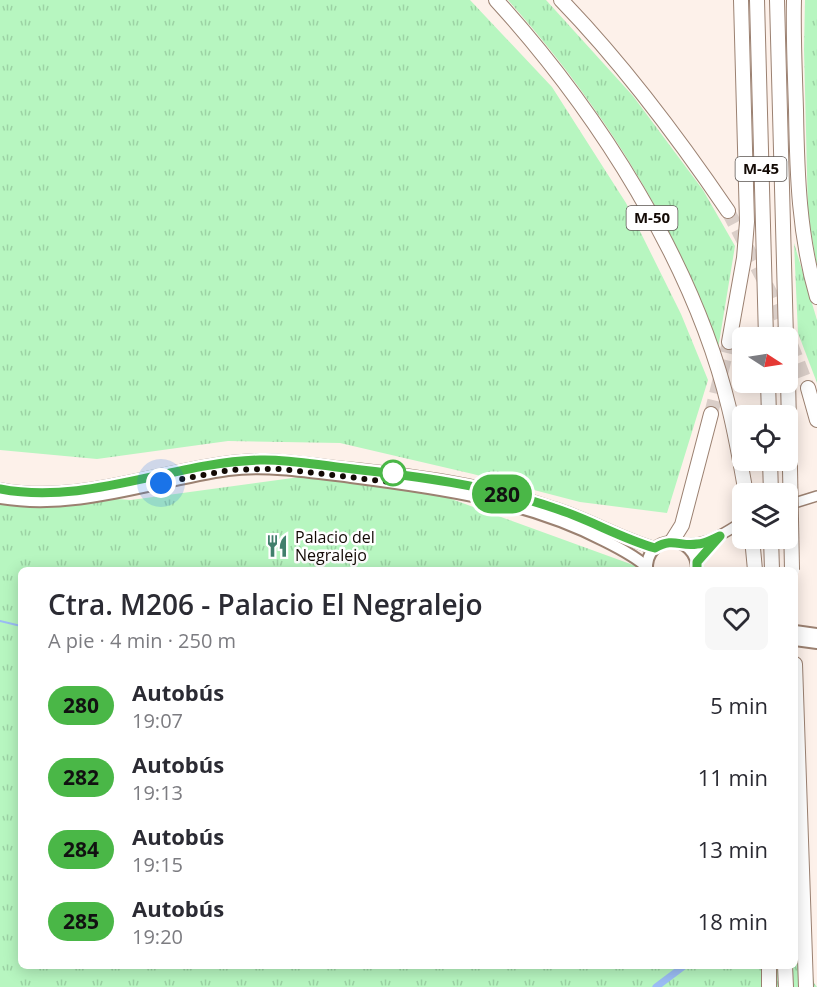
<!DOCTYPE html>
<html lang="es">
<head>
<meta charset="utf-8">
<style>
	:root { --surface:#fff; --page:#f7f7f7; --text:#2b2b33; --muted:#7c7c81 }
	body { margin:0; font-family:"Open Sans",sans-serif; background:var(--page); color:var(--text); height:100vh; display:flex; flex-direction:column; font-size:22px; white-space:nowrap }
	* { box-sizing:border-box; margin:0 }
	p { font-size:20px; color:var(--muted) }
	.icon { flex:none; width:33px; height:33px; fill:none; stroke:currentColor; stroke-width:2; stroke-linecap:round; stroke-linejoin:round }
	.map { position:relative; flex:1; overflow:hidden }
	.sheet { position:absolute; left:18px; top:567px; width:780px; height:402px; display:flex; flex-direction:column; background:var(--surface); border-radius:9px; box-shadow:0 3px 15px #0003 }
	.sheet>* { flex:none }
	.badge { padding:0 12px; border-radius:20px; font-size:21px; line-height:39px }
	.needle { width:39px; rotate:102deg }
	.buttons { position:absolute; left:732px; top:327px; display:grid; gap:12px }
	.buttons a { display:grid; place-items:center; width:66px; height:66px; border-radius:9px; background:var(--surface); box-shadow:0 3px 15px #0003; font-size:30px }
	.you { position:absolute; width:30px; height:30px; margin:-15px; border:4px solid #fff; border-radius:50%; background:#1a73e8; box-shadow:0 0 0 9px #1a73e833 }
	.map>.badge { position:absolute; translate:-50% -50%; box-shadow:0 0 0 3px #fff }
	.round { display:grid; place-items:center; flex:none; width:63px; height:63px; border-radius:9px; background:var(--page) }
	.headline { display:flex; align-items:center; justify-content:space-between; height:102px; padding:0 30px }
	h1 { font-size:28px; font-weight:600; line-height:45px }
	ul { padding:0; list-style:none }
	li { display:flex; align-items:center; gap:18px; height:72px; padding:0 30px }
	li div { flex:1 }
	li b { display:block; font-size:22px }
	li em { font-style:normal }
	li .badge { min-width:66px; font-weight:700; text-align:center }
	.map>svg:first-child { display:block }
	.grass { fill:url(#grass-tufts) }
	.lines { fill:none; stroke-linecap:round; stroke-linejoin:round }
	.stream { stroke:#9bbdf5; stroke-width:2 }
	.canal { stroke:#9bbdf5; stroke-width:7 }
	.motorway-tunnel { stroke:#dacec8; stroke-width:14; stroke-dasharray:14 7; stroke-linecap:butt }
	.tertiary-casing { stroke:#9b8171; stroke-width:12 }
	.primary-casing { stroke:#9b8171; stroke-width:14 }
	.motorway-casing { stroke:#9b8171; stroke-width:16 }
	.tertiary { stroke:#fff; stroke-width:9 }
	.primary { stroke:#fff; stroke-width:10 }
	.motorway { stroke:#fff; stroke-width:14 }
	.motorway-bridge-casing { stroke:#9b8171; stroke-width:16; stroke-linecap:butt }
	.motorway-bridge { stroke:#fff; stroke-width:14 }
	.line-casing { stroke:#fff; stroke-width:14 }
	.line { stroke:#4ab747; stroke-width:9 }
	.walk { stroke:#130a05; stroke-width:6; stroke-dasharray:0 10.8 }
	.stop-dot { fill:#fff; stroke:#4ab747; stroke-width:3 }
	.labels { text-anchor:middle; stroke-width:5; stroke-linejoin:round; paint-order:stroke }
	.shield { fill:#fff; stroke:#5a5450; stroke-width:1.5 }
	.shield-label { font-size:15px; font-weight:bold; fill:#130a05 }
	.poi-label { font-size:16px; fill:#130a05; stroke:#fff; text-anchor:start }
</style>
</head>
<body>
<div class="map">
<svg width="817" height="987" viewBox="0 0 817 987">
	<defs>
		<pattern id="grass-tufts" width="24" height="20" patternUnits="userSpaceOnUse" patternTransform="scale(1.5)"><rect width="24" height="20" fill="#b7f6c0"/><path d="M3 7l-1-3M5 7V3M7 7l1-3M15 17l-1-3M17 17v-4M19 17l1-3" fill="none" stroke="#9cd2a4"/></pattern>
	</defs>
	<rect width="100%" height="100%" fill="#fdf1ea"/>
	<g class="grass">
		<polygon points="0,0 470,0 552,87 626,203 681,314 708,380 667,513 580,502 473,474 340,443 228,441 97,459 0,450"/>
		<path d="M508 0H546L633 96 703 190 735 246 718 349C675 220 598 101 508 0Z"/>
		<polygon points="805,0 817,0 817,267 808,214 804,49"/>
		<polygon points="794,243 817,320 817,383 798,333"/>
		<polygon points="366,468 647,570 21,570 21,966 795,966 795,858 814,983 817,987 0,987 0,491 131,500"/>
	</g>
	<g class="lines">
		<polyline class="stream" points="0,621 21,626"/>
		<polyline class="canal" points="656,987 684,966"/>
		<g class="motorway-tunnel">
			<polyline points="728,211 773,298 808,388"/>
			<polyline points="711,414 729,342"/>
		</g>
		<g class="tertiary-casing">
			<g id="tertiary">
				<polyline points="788,505 817,496"/>
				<path d="M684 544C708 545 723 534 742 522"/>
				<polyline points="697,562 716,540"/>
			</g>
		</g>
		<g class="primary-casing">
			<g id="primary">
				<path d="M0 489C87 506 173 462 260 460 288 460 317 465 345 468 415 475 487 485 554 508 589 519 620 538 655 548"/>
				<path d="M0 498C78 511 152 481 228 470 268 465 311 472 351 477 437 488 526 500 605 541 619 548 635 556 647 567"/>
				<path d="M647 570C645 533 697 532 697 570"/>
				<polyline points="795,631 817,634"/>
				<polyline points="795,640 817,643"/>
			</g>
		</g>
		<g class="motorway-casing">
			<g id="motorway">
				<path d="M496 0C597 111 694 262 729 408 736 436 741 465 746 494"/>
				<path d="M561 0C624 65 677 136 728 211"/>
				<polyline points="757,0 766,338"/>
				<polyline points="777,0 786,338"/>
				<path d="M794 0C793 37 795 74 796 110 797 174 799 236 817 297"/>
				<polyline points="729,342 744,258 747,222 741,0"/>
				<polyline points="788,380 790,469"/>
				<polyline points="768,382 769,416"/>
				<polyline points="808,388 817,420"/>
				<polyline points="770,460 771,494"/>
				<polyline points="752,538 755,570"/>
				<polyline points="771,538 772,570"/>
				<polyline points="672,541 682,525 711,414"/>
				<polyline points="795,664 806,987"/>
				<polyline points="769,966 769,987"/>
				<polyline points="785,966 786,987"/>
			</g>
		</g>
		<use href="#tertiary" class="tertiary"/>
		<use href="#primary" class="primary"/>
		<use href="#motorway" class="motorway"/>
		<g class="motorway-bridge-casing">
			<polyline id="motorway-bridge" points="790,469 792,570"/>
		</g>
		<use href="#motorway-bridge" class="motorway-bridge"/>
	</g>
	<g class="lines">
		<g class="line-casing">
			<path id="line" d="M0 489C87 506 173 462 260 460 288 459 317 465 345 468 415 476 487 485 554 508 589 519 620 538 655 548 673 537 680 547 697 544 705 544 713 539 720 536L697 562V570"/>
		</g>
		<use href="#line" class="line"/>
		<polyline class="walk" points="161,483 230,470 261,469 282,469 390,482 393,473"/>
	</g>
	<defs>
		<g id="restaurant-bare" transform="scale(1.8)"><path d="M-5-6h1v4h1v-4h1v4h1v-4h1v5L-1.5 .5V6h-2V.5L-5-1ZM5-6V6H3V1.5H1.5Q1.5-4 5-6Z" fill="#417f6c" stroke="#fff" stroke-width="2.5" paint-order="stroke"/></g>
	</defs>
	<g fill-rule="evenodd">
		<use href="#restaurant-bare" x="277" y="546"/>
	</g>
	<circle class="stop-dot" cx="393" cy="473" r="12"/>
	<g class="labels">
		<g class="shield">
			<rect x="735.5" y="157" width="51" height="24" rx="4.5"/>
			<rect x="626.5" y="206" width="51" height="24" rx="4.5"/>
		</g>
		<g class="shield-label">
			<text x="761" y="174">M-45</text>
			<text x="652" y="223">M-50</text>
		</g>
		<g class="poi-label">
			<text x="295" y="543">Palacio del<tspan x="295" dy="18">Negralejo</tspan></text>
		</g>
	</g>
</svg>
<div class="buttons">
<a><svg class="needle" viewBox="-14 -14 28 28"><path d="M0-13l5 13h-10z" fill="#e53935"/><path d="M0 13l5-13h-10z" fill="#7c7c81"/></svg></a>
<a><svg class="icon" aria-label="locate" viewBox="0 0 24 24"><circle cx="12" cy="12" r="6"/><path d="M12 2v4M12 18v4M2 12h4M18 12h4"/></svg></a>
<a><svg class="icon" aria-label="layers" viewBox="0 0 24 24"><path d="M12 4l9 5-9 5-9-5zM3 14l9 5 9-5"/></svg></a>
</div>
<div class="you" style="left:161px;top:483px"></div>
<b class="badge" style="left:502px;top:494px;background:#4ab747;color:#111">280</b>
<section class="sheet">
<div class="headline"><div><h1>Ctra. M206 - Palacio El Negralejo</h1><p>A pie · 4 min · 250 m</p></div><a class="round"><svg class="icon" aria-label="heart" viewBox="0 0 24 24"><path d="M12 20l-8-8c-3-5 5-10 8-4 3-6 11-1 8 4z"/></svg></a></div>
<ul>
<li><span class="badge" style="background:#4ab747;color:#111">280</span><div><b>Autobús</b><p>19:07</p></div><em>5 min</em></li>
<li><span class="badge" style="background:#4ab747;color:#111">282</span><div><b>Autobús</b><p>19:13</p></div><em>11 min</em></li>
<li><span class="badge" style="background:#4ab747;color:#111">284</span><div><b>Autobús</b><p>19:15</p></div><em>13 min</em></li>
<li><span class="badge" style="background:#4ab747;color:#111">285</span><div><b>Autobús</b><p>19:20</p></div><em>18 min</em></li>
</ul>
</section>
</div>
</body>
</html>
